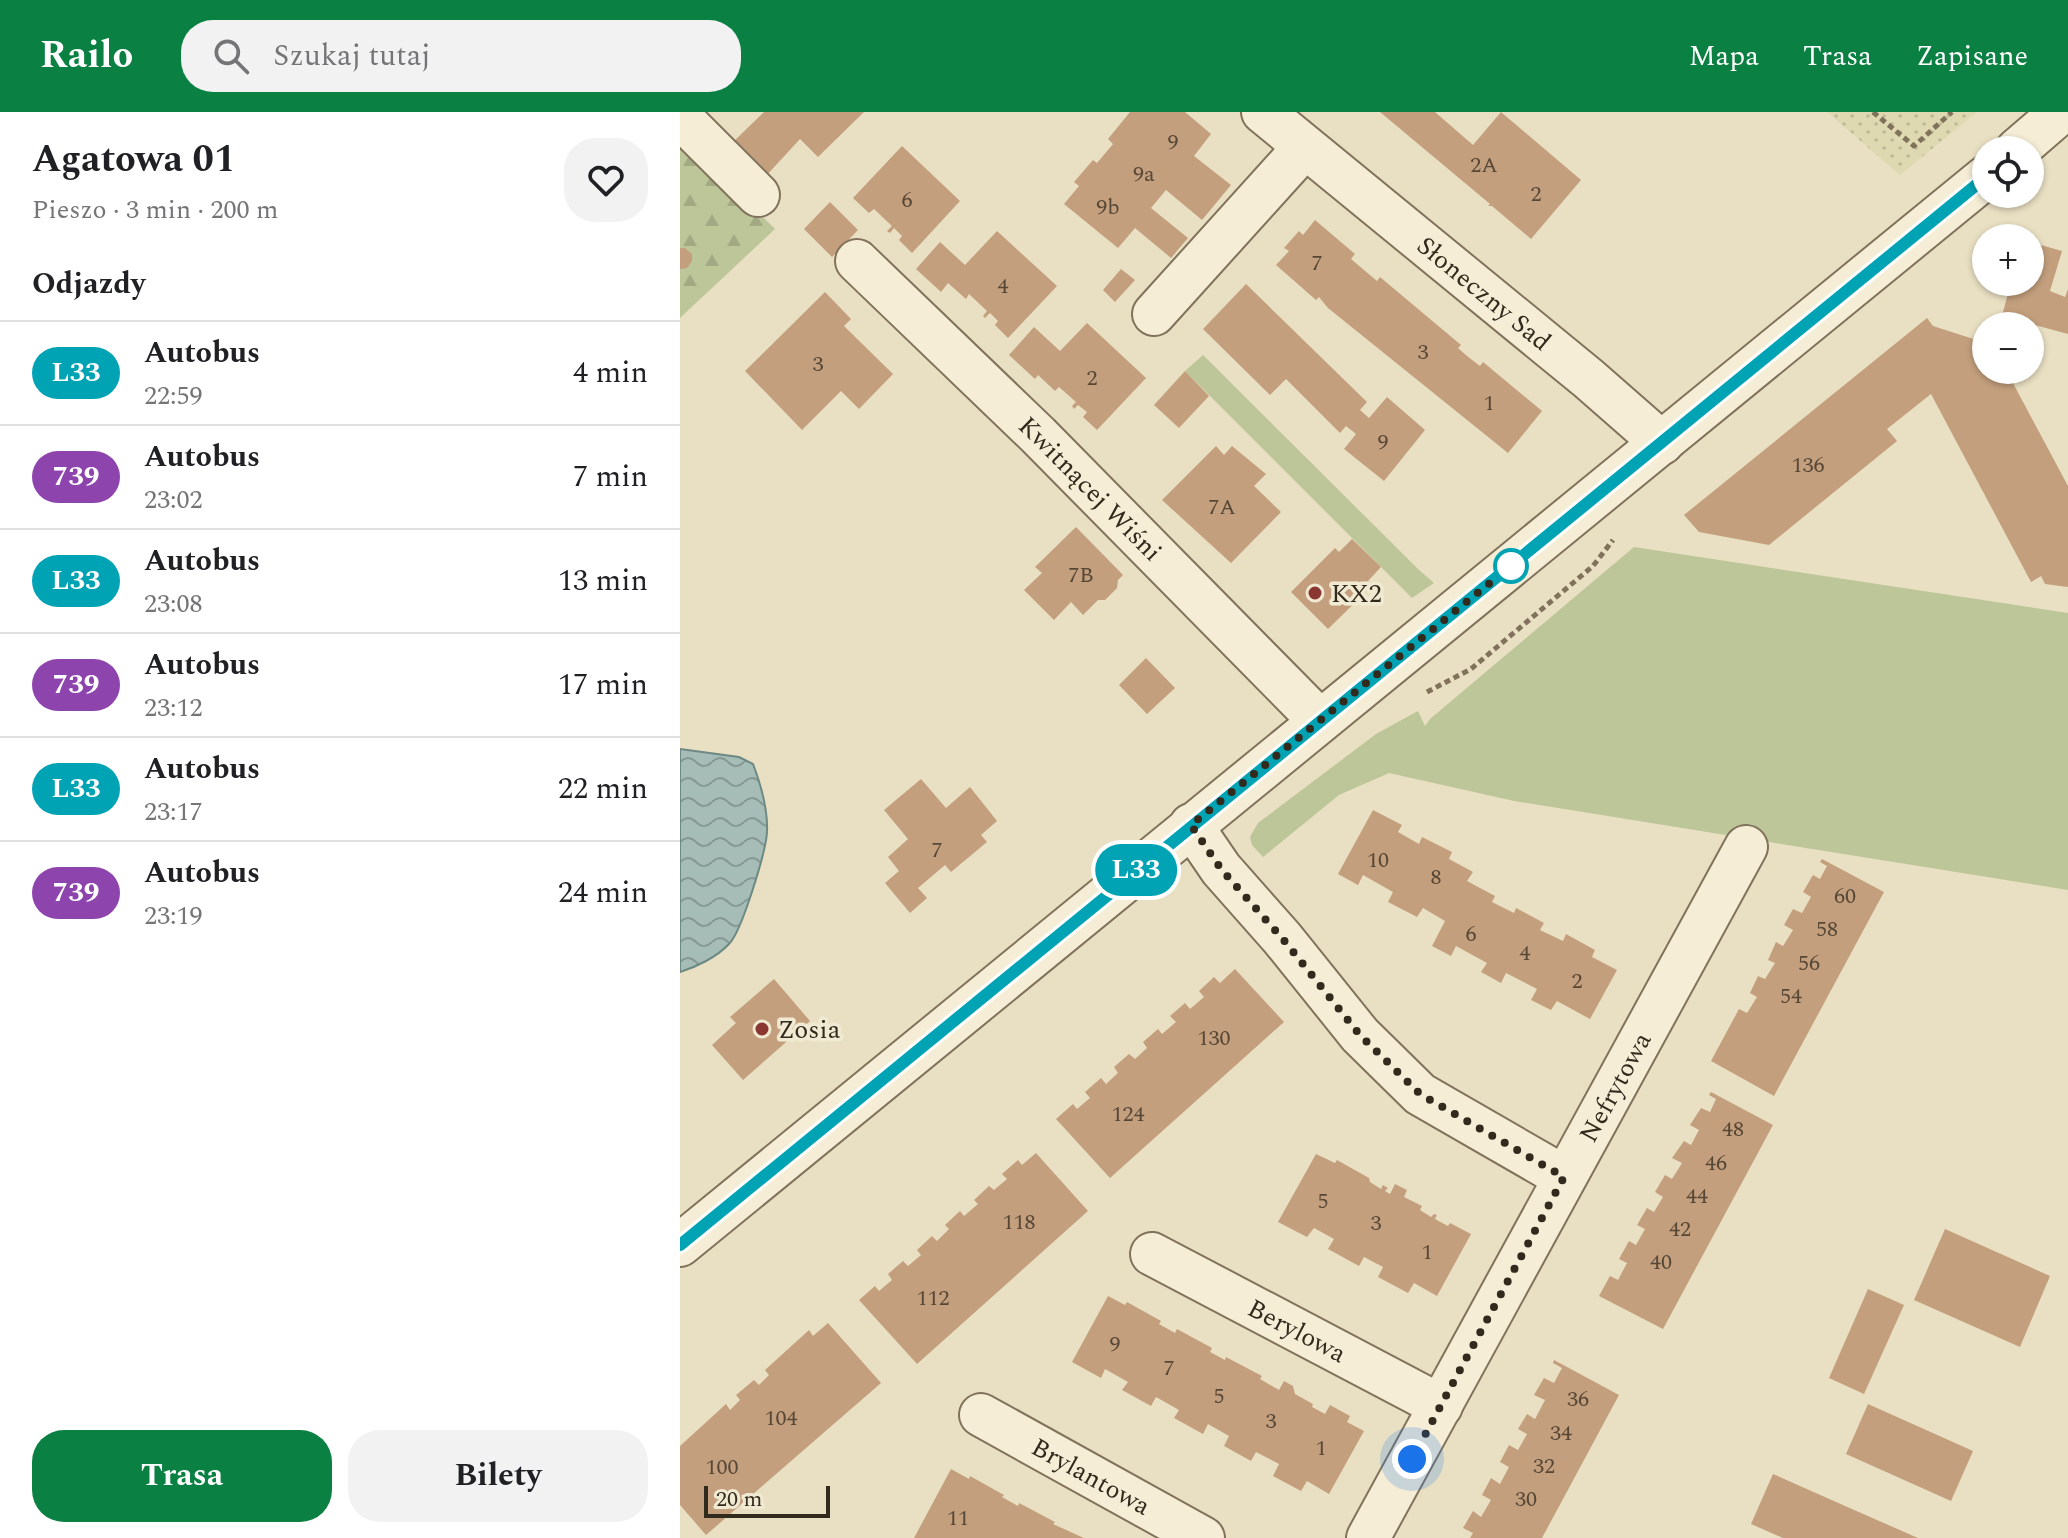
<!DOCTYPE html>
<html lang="pl">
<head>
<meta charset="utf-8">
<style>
	:root { --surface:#fff; --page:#f2f2f2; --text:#202124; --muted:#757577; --line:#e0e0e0; --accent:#0b8043 }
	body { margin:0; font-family:Spectral,serif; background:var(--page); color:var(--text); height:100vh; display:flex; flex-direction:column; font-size:30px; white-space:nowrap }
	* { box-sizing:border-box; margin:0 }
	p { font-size:26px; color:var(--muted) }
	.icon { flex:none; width:44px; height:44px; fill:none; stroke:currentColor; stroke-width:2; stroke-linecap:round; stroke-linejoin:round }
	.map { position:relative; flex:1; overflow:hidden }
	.sheet { display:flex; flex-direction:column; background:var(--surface); width:680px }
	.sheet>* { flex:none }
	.badge { padding:0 16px; border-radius:26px; font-size:28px; line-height:52px }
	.tools { position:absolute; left:1292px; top:24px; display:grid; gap:16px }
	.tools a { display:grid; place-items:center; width:72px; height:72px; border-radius:50%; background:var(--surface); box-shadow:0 2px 6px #0004; font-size:40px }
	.scale { position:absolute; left:24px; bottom:20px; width:126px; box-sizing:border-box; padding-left:8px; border:4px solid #332a1e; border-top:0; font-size:22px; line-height:28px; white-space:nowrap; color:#332a1e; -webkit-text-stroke:6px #f1ead2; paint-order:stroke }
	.you { position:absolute; width:40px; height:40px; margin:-20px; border:6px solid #fff; border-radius:50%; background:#1a73e8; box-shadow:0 0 0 12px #1a73e833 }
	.map>.badge { position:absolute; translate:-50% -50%; box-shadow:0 0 0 4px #fff }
	h2 { padding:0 32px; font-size:30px; line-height:72px }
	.round { display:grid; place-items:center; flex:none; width:84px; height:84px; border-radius:32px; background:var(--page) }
	.headline { display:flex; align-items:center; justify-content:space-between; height:136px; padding:0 32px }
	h1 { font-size:38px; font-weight:700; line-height:60px }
	.primary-button { display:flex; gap:16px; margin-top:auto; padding:16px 32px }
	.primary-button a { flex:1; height:92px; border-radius:32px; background:var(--accent); color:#fff; font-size:32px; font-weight:700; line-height:92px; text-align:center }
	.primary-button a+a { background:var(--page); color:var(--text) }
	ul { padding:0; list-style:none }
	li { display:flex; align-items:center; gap:24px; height:104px; padding:0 32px; border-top:2px solid var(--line) }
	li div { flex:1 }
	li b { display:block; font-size:30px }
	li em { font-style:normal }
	li .badge { min-width:88px; font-weight:700; text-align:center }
	header { display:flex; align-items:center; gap:48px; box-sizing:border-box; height:112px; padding:0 40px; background:var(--accent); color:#fff }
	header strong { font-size:38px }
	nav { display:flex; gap:44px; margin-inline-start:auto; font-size:28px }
	.search { width:560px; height:72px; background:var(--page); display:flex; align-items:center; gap:20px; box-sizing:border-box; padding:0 28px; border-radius:32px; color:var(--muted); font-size:30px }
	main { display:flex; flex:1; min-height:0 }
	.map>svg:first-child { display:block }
	.farmland { fill:url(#farmland-dots) }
	.grass { fill:#bdc698 }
	.forest { fill:url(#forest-firs) }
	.water { fill:url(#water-waves); stroke:#6d8984; stroke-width:2 }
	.building { fill:#c39f7d }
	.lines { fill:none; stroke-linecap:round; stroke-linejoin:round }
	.minor-casing { stroke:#81725c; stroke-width:46 }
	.path { stroke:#81725c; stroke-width:5; stroke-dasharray:6 4; stroke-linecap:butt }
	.minor { stroke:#f5edd5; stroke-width:42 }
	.line-casing { stroke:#fff; stroke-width:18 }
	.line { stroke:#00a3b4; stroke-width:12 }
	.walk { stroke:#332a1e; stroke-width:8; stroke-dasharray:0 14.4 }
	.stop-dot { fill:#fff; stroke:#00a3b4; stroke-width:4 }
	.poi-dot { fill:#8a3732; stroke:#f1ead2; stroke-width:3 }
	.labels { text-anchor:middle; stroke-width:7; stroke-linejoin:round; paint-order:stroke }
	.number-label { font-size:22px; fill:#574736 }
	.street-label { font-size:26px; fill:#332a1e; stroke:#f1ead2 }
	.poi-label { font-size:26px; fill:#332a1e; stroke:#f1ead2; text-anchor:start }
</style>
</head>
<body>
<header>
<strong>Railo</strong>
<div class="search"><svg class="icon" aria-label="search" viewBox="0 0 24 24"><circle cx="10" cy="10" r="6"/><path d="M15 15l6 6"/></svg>Szukaj tutaj</div>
<nav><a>Mapa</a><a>Trasa</a><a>Zapisane</a></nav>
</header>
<main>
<section class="sheet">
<div class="headline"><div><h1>Agatowa 01</h1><p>Pieszo · 3 min · 200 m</p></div><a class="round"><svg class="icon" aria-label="heart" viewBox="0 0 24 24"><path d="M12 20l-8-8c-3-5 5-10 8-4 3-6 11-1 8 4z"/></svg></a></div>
<h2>Odjazdy</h2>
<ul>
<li><span class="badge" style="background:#00a3b4;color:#fff">L33</span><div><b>Autobus</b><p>22:59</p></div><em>4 min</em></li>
<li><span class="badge" style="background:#8e44ad;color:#fff">739</span><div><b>Autobus</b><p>23:02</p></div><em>7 min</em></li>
<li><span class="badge" style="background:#00a3b4;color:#fff">L33</span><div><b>Autobus</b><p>23:08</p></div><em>13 min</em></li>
<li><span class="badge" style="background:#8e44ad;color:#fff">739</span><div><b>Autobus</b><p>23:12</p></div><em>17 min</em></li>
<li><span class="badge" style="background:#00a3b4;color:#fff">L33</span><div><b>Autobus</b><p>23:17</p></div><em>22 min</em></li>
<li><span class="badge" style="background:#8e44ad;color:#fff">739</span><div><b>Autobus</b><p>23:19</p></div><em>24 min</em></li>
</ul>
<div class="primary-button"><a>Trasa</a><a>Bilety</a></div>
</section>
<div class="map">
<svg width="1388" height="1426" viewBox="0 0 1388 1426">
	<defs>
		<pattern id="farmland-dots" width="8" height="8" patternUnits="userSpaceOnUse" patternTransform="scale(2)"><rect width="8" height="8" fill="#ded9b1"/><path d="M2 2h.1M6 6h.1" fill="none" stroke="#bfba98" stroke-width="1.8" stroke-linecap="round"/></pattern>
		<pattern id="forest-firs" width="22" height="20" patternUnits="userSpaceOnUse" patternTransform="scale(2)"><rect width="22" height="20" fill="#bdc698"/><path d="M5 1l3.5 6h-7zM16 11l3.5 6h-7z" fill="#a3aa83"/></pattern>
		<pattern id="water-waves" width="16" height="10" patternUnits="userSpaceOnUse" patternTransform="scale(2)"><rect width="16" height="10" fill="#a5bcb7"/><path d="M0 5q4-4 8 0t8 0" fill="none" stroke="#879994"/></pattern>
	</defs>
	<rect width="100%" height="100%" fill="#e9e0c3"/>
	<polygon class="farmland" points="1147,0 1297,0 1220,63"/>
	<g class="grass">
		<polygon points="523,243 739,458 754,471 732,486 505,259"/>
		<polygon points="954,435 1388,501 1388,778 834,689 709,661 659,683 583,745 572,733 570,725 578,711 696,622 738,599 745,614 750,607"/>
	</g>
	<polygon class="forest" points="0,22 95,117 0,206"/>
	<path class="water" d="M0 637 59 645 73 652C81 673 88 697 87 720 86 739 62 819 49 832 37 845 16 855 0 860Z"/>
	<g class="building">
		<polygon points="84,0 184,0 138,45 120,27 85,65 51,32"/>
		<polygon points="450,0 505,0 531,22 514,44 551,73 522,108 486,78 471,96 508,126 491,146 455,116 438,136 384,92 399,74 394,70 413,48 417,51 433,32 428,27"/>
		<polygon points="700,0 755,0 793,33 821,0 901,68 851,127 812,94 808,94 810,92"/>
		<polygon points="222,34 280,89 232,141 219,128 222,124 214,116 210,121 207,119 212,114 194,97 189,101 173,86"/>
		<polygon points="150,90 178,118 152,145 124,117"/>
		<polygon points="635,108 675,142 671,147 697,169 700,165 781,233 778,236 787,244 800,254 803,250 862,299 828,341 648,196 639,185 636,188 596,153 609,139 604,136 619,119 623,123"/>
		<polygon points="317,119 377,174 328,226 315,213 318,209 310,201 305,206 303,204 307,199 289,182 286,187 268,171 261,180 236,157 260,130 285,153"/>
		<polygon points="1350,130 1382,139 1370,179 1385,185 1388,177 1388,222 1322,204 1331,170 1350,170"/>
		<polygon points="0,136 5,136 12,142 12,149 7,156 0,157"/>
		<polygon points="441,157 455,168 435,190 423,178"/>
		<polygon points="566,172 687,290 680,298 689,306 707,285 745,318 704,369 664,337 676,322 666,314 660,321 606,267 590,283 523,217"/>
		<polygon points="145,180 171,207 164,214 213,262 179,297 161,279 122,318 65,259"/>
		<polygon points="1247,206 1253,214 1306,231 1306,258 1326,258 1388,374 1388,475 1365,472 1361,464 1351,470 1251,282 1207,317 1217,329 1089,433 1019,420 1004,403"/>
		<polygon points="407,211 466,266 417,318 403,305 407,300 398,293 394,297 392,294 396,290 379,275 375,279 358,263 355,267 329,243 354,215 380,239"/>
		<polygon points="505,259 529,284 499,316 474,293"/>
		<polygon points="536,334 544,343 552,334 586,362 574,374 601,400 551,451 482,388"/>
		<polygon points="396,415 443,463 438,468 437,476 425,488 418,488 403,503 391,490 374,508 344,478 362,461 355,455"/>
		<polygon points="672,427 701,455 688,469 693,473 648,517 611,480 655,436 659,440"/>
		<polygon points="466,546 495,576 467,602 439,573"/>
		<polygon points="241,667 266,696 290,675 317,709 301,723 307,730 271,760 265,753 238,776 247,786 230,801 205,771 219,759 208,745 228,727 204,698"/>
		<polygon points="693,698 722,713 718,720 739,732 742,725 772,740 769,747 793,760 787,769 815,784 812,790 834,801 836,796 864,811 860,818 883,829 886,822 915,838 912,845 937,858 910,907 877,889 871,898 851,888 857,877 826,861 821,871 801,860 807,851 776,834 771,844 752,834 765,809 743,796 737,805 708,790 713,780 683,763 678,773 658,762"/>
		<polygon points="1142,747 1204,780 1094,984 1031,949 1059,897 1067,901 1077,885 1070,881 1078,864 1085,867 1095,851 1088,848 1096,830 1103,834 1113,818 1104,813 1113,797 1122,801 1131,785 1123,780 1133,763 1140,767 1147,754 1140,750"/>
		<polygon points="555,857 604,910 430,1066 376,1007 393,992 397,997 410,986 405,980 421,966 426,972 438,961 434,955 449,942 455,947 467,936 463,930 478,917 482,922 496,910 490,904 505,891 510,897 524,885 519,879 534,865 540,871"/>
		<polygon points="94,867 130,909 63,968 32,933 56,911 50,905"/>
		<polygon points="1031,980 1093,1013 983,1217 919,1184 930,1164 938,1168 947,1151 939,1147 949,1129 956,1133 965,1117 957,1113 967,1096 974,1100 983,1085 975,1080 985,1063 992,1067 1002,1051 992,1046 1004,1029 1011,1033 1019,1018 1010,1013 1021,996 1030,1000 1036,987 1029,983"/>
		<polygon points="356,1041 408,1099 237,1252 179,1188 195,1174 199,1179 212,1168 208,1162 223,1149 228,1154 241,1143 237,1138 252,1124 257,1129 269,1117 265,1113 280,1099 284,1104 298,1092 294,1088 309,1074 314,1078 327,1067 322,1062 338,1048 342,1053"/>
		<polygon points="636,1042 655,1051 657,1048 689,1066 690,1070 701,1077 703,1073 708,1076 705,1079 710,1082 715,1072 727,1078 724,1085 742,1094 740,1098 751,1105 754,1102 757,1103 755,1107 768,1114 770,1111 791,1122 757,1184 734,1171 728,1181 698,1165 703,1155 684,1145 679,1154 648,1137 654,1127 634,1116 627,1125 598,1110"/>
		<polygon points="1265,1117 1370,1164 1340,1235 1234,1188"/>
		<polygon points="1188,1177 1224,1193 1184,1282 1149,1266"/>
		<polygon points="428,1184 445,1193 447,1190 481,1209 479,1212 495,1221 497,1217 532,1236 530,1240 545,1248 546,1245 582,1264 580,1267 599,1278 604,1269 613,1274 615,1282 633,1292 632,1295 645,1302 650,1293 670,1304 667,1310 684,1319 649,1382 627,1369 621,1379 593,1364 599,1352 576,1340 571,1349 544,1334 549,1324 528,1312 523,1322 494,1306 499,1298 476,1285 471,1294 442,1278 448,1270 425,1257 421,1266 392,1250"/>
		<polygon points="148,1211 201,1271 26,1423 0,1393 0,1334 46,1292 50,1298 60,1288 56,1283 74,1268 79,1273 89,1263 85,1258 129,1218 133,1224"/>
		<polygon points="874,1248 939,1283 862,1426 790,1426 793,1421 783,1416 793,1399 801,1405 811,1388 802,1383 811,1366 820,1372 829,1355 820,1350 829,1333 838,1338 847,1322 838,1317 847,1302 855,1307 865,1288 854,1283 864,1266 874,1271 882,1256 873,1251"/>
		<polygon points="1188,1292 1293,1339 1271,1389 1166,1342"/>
		<polygon points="271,1357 289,1367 290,1364 324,1383 322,1385 338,1394 339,1391 375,1410 373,1412 404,1426 234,1426"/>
		<polygon points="1093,1362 1181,1401 1238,1426 1103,1426 1071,1412"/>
	</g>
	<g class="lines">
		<g class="minor-casing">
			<g id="minor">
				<path id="s1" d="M583 0 909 267 982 331"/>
				<polyline points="0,5 78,83"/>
				<polyline points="1337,38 1381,0"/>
				<path id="s2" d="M177 149 358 323 640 609"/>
				<polyline points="474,202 624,36"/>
				<polyline points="511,713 541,757 602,826 680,923 740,982 884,1065"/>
				<polyline points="0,1133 1306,65"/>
				<path id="s3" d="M472 1142 761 1294"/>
				<path id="s4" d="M301 1303 523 1426"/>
				<path id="s5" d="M688 1426 1066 735"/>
			</g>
		</g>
		<g class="path">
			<polyline points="1193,0 1234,34 1272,0"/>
			<polyline points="747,580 791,557 913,454 933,428"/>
		</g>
		<use href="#minor" class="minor"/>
	</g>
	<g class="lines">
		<g class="line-casing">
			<polyline id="line" points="0,1133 1306,65"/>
		</g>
		<use href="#line" class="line"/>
		<polyline class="walk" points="732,1347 884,1065 740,982 680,923 602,826 541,757 511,713 837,449 831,454"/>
	</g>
	<circle class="stop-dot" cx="831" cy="454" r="16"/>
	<g class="poi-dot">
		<circle cx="635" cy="481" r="8"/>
		<circle cx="82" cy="917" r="8"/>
	</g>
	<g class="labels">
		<g class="number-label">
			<text x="493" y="37">9</text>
			<text x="804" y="60">2A</text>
			<text x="464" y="69">9a</text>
			<text x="856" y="89">2</text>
			<text x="227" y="95">6</text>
			<text x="428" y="102">9b</text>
			<text x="637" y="158">7</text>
			<text x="323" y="181">4</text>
			<text x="743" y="247">3</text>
			<text x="138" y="259">3</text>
			<text x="412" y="273">2</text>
			<text x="809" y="298">1</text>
			<text x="703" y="337">9</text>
			<text x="1128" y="360">136</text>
			<text x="542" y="402">7A</text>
			<text x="401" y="470">7B</text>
			<text x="257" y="745">7</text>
			<text x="698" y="755">10</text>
			<text x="756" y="772">8</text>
			<text x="1165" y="791">60</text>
			<text x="1147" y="824">58</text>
			<text x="791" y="829">6</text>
			<text x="845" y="848">4</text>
			<text x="1129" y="858">56</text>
			<text x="897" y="876">2</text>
			<text x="1111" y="891">54</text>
			<text x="534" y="933">130</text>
			<text x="448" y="1009">124</text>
			<text x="1053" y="1024">48</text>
			<text x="1036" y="1058">46</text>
			<text x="1017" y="1091">44</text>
			<text x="643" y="1096">5</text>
			<text x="339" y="1117">118</text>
			<text x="696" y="1118">3</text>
			<text x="1000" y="1124">42</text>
			<text x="747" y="1147">1</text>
			<text x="981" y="1157">40</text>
			<text x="253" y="1193">112</text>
			<text x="435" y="1239">9</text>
			<text x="489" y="1263">7</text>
			<text x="539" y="1291">5</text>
			<text x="898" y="1294">36</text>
			<text x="101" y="1313">104</text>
			<text x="591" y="1316">3</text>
			<text x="881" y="1328">34</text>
			<text x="641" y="1343">1</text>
			<text x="864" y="1361">32</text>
			<text x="42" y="1362">100</text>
			<text x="846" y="1394">30</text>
			<text x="278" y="1413">11</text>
		</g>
		<g class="street-label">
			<text dy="9" stroke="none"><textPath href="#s1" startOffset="286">Słoneczny Sad</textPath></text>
			<text dy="9" stroke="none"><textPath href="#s2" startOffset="326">Kwitnącej Wiśni</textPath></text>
			<text dy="9" stroke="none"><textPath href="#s5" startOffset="514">Nefrytowa</textPath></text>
			<text dy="9" stroke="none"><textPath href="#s3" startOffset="164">Berylowa</textPath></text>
			<text dy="9" stroke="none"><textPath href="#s4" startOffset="126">Brylantowa</textPath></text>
		</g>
		<g class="poi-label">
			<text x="651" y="490">KX2</text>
			<text x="98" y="926">Zosia</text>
		</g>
	</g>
</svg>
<div class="tools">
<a><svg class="icon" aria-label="locate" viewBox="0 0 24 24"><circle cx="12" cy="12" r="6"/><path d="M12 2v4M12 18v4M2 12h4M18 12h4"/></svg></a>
<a>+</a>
<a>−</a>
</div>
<div class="scale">20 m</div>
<div class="you" style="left:732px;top:1347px"></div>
<b class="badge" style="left:456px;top:758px;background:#00a3b4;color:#fff">L33</b>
</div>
</main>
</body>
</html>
